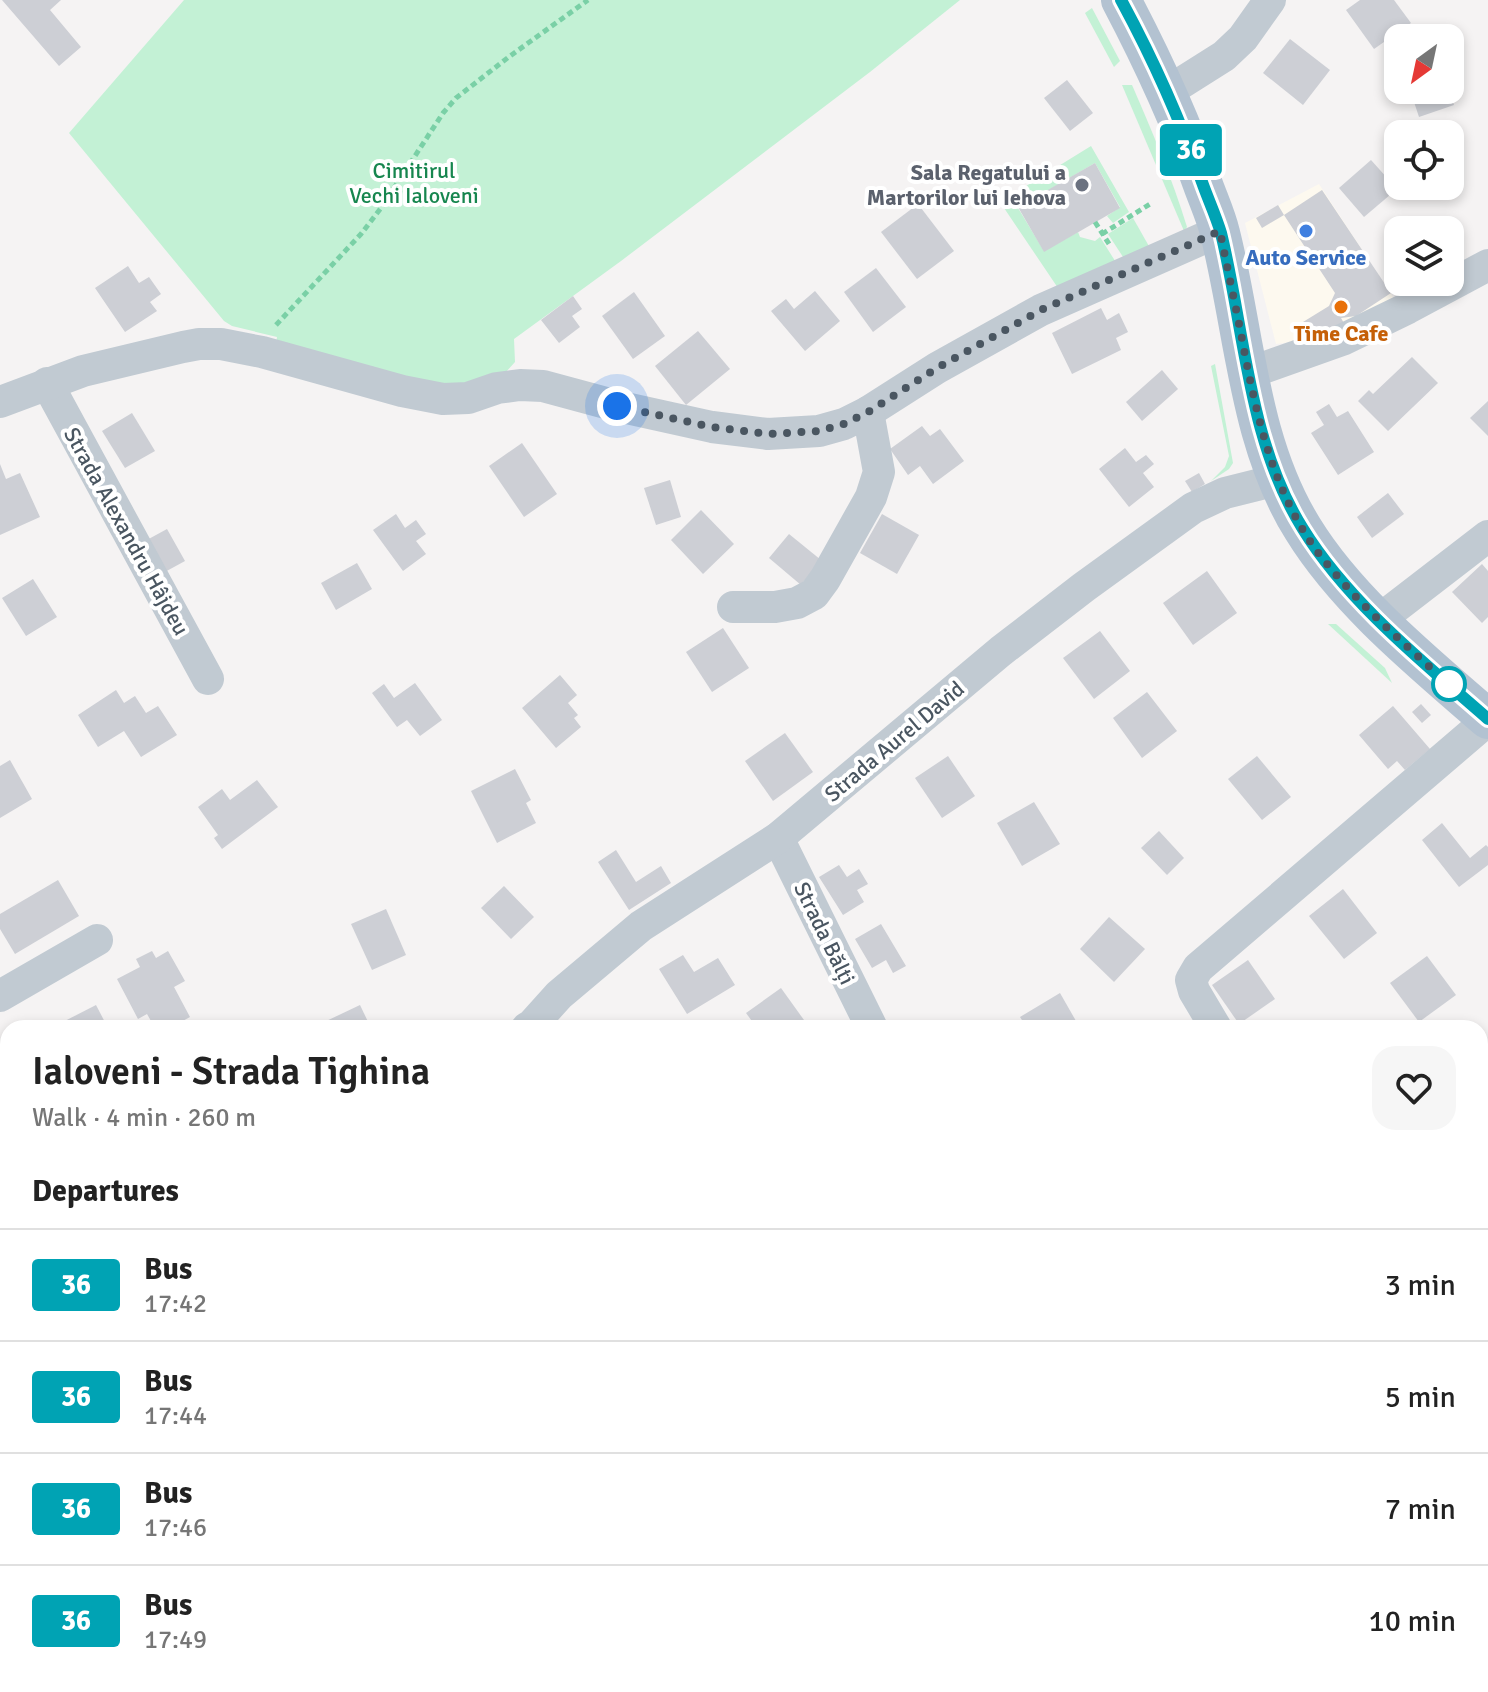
<!DOCTYPE html>
<html lang="en">
<head>
<meta charset="utf-8">
<style>
	:root { --surface:#fff; --page:#f6f6f6; --text:#222; --muted:#767676; --line:#e0e0e0 }
	body { margin:0; font-family:Signika,sans-serif; background:var(--page); color:var(--text); height:100vh; display:flex; flex-direction:column; font-size:30px; white-space:nowrap }
	* { box-sizing:border-box; margin:0 }
	p { font-size:26px; color:var(--muted) }
	.icon { flex:none; width:44px; height:44px; fill:none; stroke:currentColor; stroke-width:2; stroke-linecap:round; stroke-linejoin:round }
	.map { position:relative; flex:1; overflow:hidden }
	.sheet { position:absolute; left:0px; top:1020px; width:1488px; height:672px; display:flex; flex-direction:column; background:var(--surface); border-radius:24px 24px 0 0; box-shadow:0 4px 12px #0003 }
	.sheet>* { flex:none }
	.badge { padding:0 16px; border-radius:6px; font-size:28px; line-height:52px }
	.needle { width:52px; rotate:213deg }
	.buttons { position:absolute; left:1384px; top:24px; display:grid; gap:16px }
	.buttons a { display:grid; place-items:center; width:80px; height:80px; border-radius:16px; background:var(--surface); box-shadow:0 4px 12px #0003; font-size:40px }
	.you { position:absolute; width:40px; height:40px; margin:-20px; border:6px solid #fff; border-radius:50%; background:#1a73e8; box-shadow:0 0 0 12px #1a73e833 }
	.map>.badge { position:absolute; translate:-50% -50%; box-shadow:0 0 0 4px #fff }
	h2 { padding:0 32px; font-size:30px; line-height:72px }
	.round { display:grid; place-items:center; flex:none; width:84px; height:84px; border-radius:24px; background:var(--page) }
	.overview { display:flex; align-items:center; justify-content:space-between; height:136px; padding:0 32px }
	h1 { font-size:38px; font-weight:600; line-height:60px }
	ul { padding:0; list-style:none }
	li { display:flex; align-items:center; gap:24px; height:112px; padding:0 32px; border-top:2px solid var(--line) }
	li div { flex:1 }
	li b { display:block; font-size:30px }
	li em { font-style:normal }
	li .badge { min-width:88px; font-weight:700; text-align:center }
	.map>svg:first-child { display:block }
	.commercial { fill:#fdf9ef }
	.green { fill:#c3f1d5 }
	.building { fill:#cdcfd5 }
	.lines { fill:none; stroke-linecap:round; stroke-linejoin:round }
	.path { stroke:#7ad0a6; stroke-width:5; stroke-dasharray:6 4; stroke-linecap:butt }
	.minor { stroke:#c1cad2; stroke-width:32 }
	.major { stroke:#b3c2d1; stroke-width:40 }
	.line-casing { stroke:#fff; stroke-width:18 }
	.line { stroke:#00a3b4; stroke-width:12 }
	.walk { stroke:#4a5661; stroke-width:8; stroke-dasharray:0 14.4 }
	.worship-dot { fill:#6b7280; stroke:#fff; stroke-width:3 }
	.shop-dot { fill:#3f7fe0; stroke:#fff; stroke-width:3 }
	.food-dot { fill:#e8710a; stroke:#fff; stroke-width:3 }
	.stop-dot { fill:#fff; stroke:#00a3b4; stroke-width:4 }
	.labels { text-anchor:middle; stroke-width:8; stroke-linejoin:round; paint-order:stroke }
	.park-label { font-size:22px; fill:#17864f; stroke:#fff }
	.worship-label { font-size:22px; font-weight:bold; fill:#5b616d; stroke:#fff; text-anchor:end }
	.shop-label { font-size:22px; font-weight:bold; fill:#366cbe; stroke:#fff }
	.food-label { font-size:22px; font-weight:bold; fill:#c56008; stroke:#fff }
	.street-label { font-size:22px; fill:#4a5661; stroke:#fff }
</style>
</head>
<body>
<div class="map">
<svg width="1488" height="1692" viewBox="0 0 1488 1692">
	<rect width="100%" height="100%" fill="#f5f3f3"/>
	<polygon class="commercial" points="1319,184 1397,303 1312,339 1276,344 1245,223"/>
	<g class="green">
		<polygon points="184,0 960,0 870,72 621,261 514,339 515,362 505,373 447,389 276,344 277,337 232,326 224,321 69,133"/>
		<polygon points="1092,8 1120,61 1114,67 1085,13"/>
		<path d="M1122 85H1132C1152 131 1172 178 1187 227L1184 231Z"/>
		<polygon points="1091,146 1129,212 1113,223 1107,216 1120,207 1095,163 1018,208 1044,251 1078,232 1080,237 1095,241 1100,237 1117,264 1060,291 1000,202"/>
		<polygon points="1133,218 1150,248 1125,260 1108,234"/>
		<polygon points="1215,364 1233,463 1229,469 1211,481 1225,467 1229,456 1211,366"/>
		<polygon points="1328,624 1336,624 1385,668 1392,683"/>
	</g>
	<g class="building">
		<polygon points="2,0 61,0 50,10 81,47 59,66"/>
		<polygon points="1360,0 1394,0 1411,23 1374,49 1346,10"/>
		<polygon points="1290,39 1330,70 1303,105 1263,73"/>
		<polygon points="1067,80 1093,113 1070,131 1044,98"/>
		<polygon points="1410,90 1448,90 1454,105 1419,117"/>
		<polygon points="1371,160 1397,189 1364,217 1339,188"/>
		<polygon points="1095,163 1120,208 1044,252 1018,207"/>
		<polygon points="1322,190 1391,293 1356,316 1341,318 1345,325 1312,339 1303,322 1329,306 1335,293 1284,215"/>
		<polygon points="918,204 954,251 917,279 881,232"/>
		<polygon points="1278,205 1284,215 1262,228 1256,218"/>
		<polygon points="128,266 139,283 149,277 161,294 150,302 157,311 125,332 95,288"/>
		<polygon points="876,268 906,307 873,332 844,292"/>
		<polygon points="815,291 840,321 805,351 771,311 786,299 794,309"/>
		<polygon points="634,292 665,336 633,359 602,316"/>
		<polygon points="573,296 582,309 572,316 580,327 559,343 541,320"/>
		<polygon points="1101,308 1107,320 1119,313 1128,332 1116,338 1121,350 1072,374 1052,333"/>
		<polygon points="698,331 730,369 686,405 655,366"/>
		<polygon points="1412,357 1438,383 1388,431 1358,401 1369,390 1373,394"/>
		<polygon points="1162,370 1178,389 1142,421 1126,402"/>
		<polygon points="1488,401 1488,436 1470,418"/>
		<polygon points="1329,404 1337,417 1348,411 1374,452 1338,475 1311,433 1324,425 1316,412"/>
		<polygon points="132,413 155,451 125,468 102,431"/>
		<polygon points="922,426 930,436 940,429 964,461 933,484 920,466 908,475 890,449"/>
		<polygon points="522,443 557,494 524,517 489,466"/>
		<polygon points="1125,448 1136,462 1146,455 1154,464 1143,473 1154,487 1129,507 1099,469"/>
		<polygon points="0,464 6,479 20,473 40,517 0,535"/>
		<polygon points="1199,473 1205,484 1192,492 1185,481"/>
		<polygon points="670,480 681,517 656,525 644,488"/>
		<polygon points="1388,493 1404,514 1372,538 1357,517"/>
		<polygon points="701,510 734,544 703,574 671,540"/>
		<polygon points="396,514 405,528 416,520 426,534 416,541 426,554 403,571 373,530"/>
		<polygon points="882,514 919,535 897,574 860,553"/>
		<polygon points="167,529 185,561 163,573 145,541"/>
		<polygon points="789,534 821,560 801,585 769,558"/>
		<polygon points="357,563 372,589 336,610 321,583"/>
		<polygon points="1482,564 1488,571 1488,617 1482,623 1452,592"/>
		<polygon points="1207,571 1237,613 1193,645 1163,603"/>
		<polygon points="33,579 57,617 26,636 2,598"/>
		<polygon points="723,628 749,668 712,692 686,652"/>
		<polygon points="1100,631 1130,671 1094,699 1063,658"/>
		<polygon points="560,675 577,695 568,703 578,715 574,718 581,727 556,748 522,708"/>
		<polygon points="415,683 442,720 420,736 407,720 397,727 372,693 384,684 394,698"/>
		<polygon points="116,690 124,703 135,696 146,713 158,706 177,735 141,757 124,731 98,747 78,715"/>
		<polygon points="1147,692 1177,731 1142,758 1113,718"/>
		<polygon points="1421,704 1431,715 1422,723 1412,712"/>
		<polygon points="1393,706 1430,749 1405,770 1397,761 1388,769 1359,735"/>
		<polygon points="785,733 813,772 773,801 745,761"/>
		<polygon points="948,756 975,796 942,818 915,778"/>
		<polygon points="1257,756 1291,797 1262,820 1228,779"/>
		<polygon points="10,760 32,799 0,818 0,766"/>
		<polygon points="515,769 531,800 526,803 536,823 497,843 471,791"/>
		<polygon points="257,780 278,807 222,849 214,838 218,835 198,807 222,789 230,800"/>
		<polygon points="1034,802 1060,844 1022,866 997,823"/>
		<polygon points="1442,823 1470,858 1486,845 1488,847 1488,865 1459,887 1422,840"/>
		<polygon points="1159,831 1184,858 1167,875 1141,848"/>
		<polygon points="616,850 636,882 661,866 671,883 629,910 598,862"/>
		<polygon points="839,865 847,877 859,869 868,884 857,890 864,902 843,915 819,877"/>
		<polygon points="58,880 79,916 15,954 0,929 0,914"/>
		<polygon points="504,886 534,917 511,939 481,908"/>
		<polygon points="1343,889 1377,933 1344,959 1309,916"/>
		<polygon points="386,909 406,955 372,970 351,924"/>
		<polygon points="1109,917 1145,949 1114,982 1080,949"/>
		<polygon points="881,924 906,966 893,973 886,960 872,968 855,939"/>
		<polygon points="152,951 156,958 168,951 185,981 174,987 190,1017 170,1028 155,1028 147,1014 138,1019 117,979 140,967 136,959"/>
		<polygon points="683,955 694,972 718,958 735,985 687,1014 659,969"/>
		<polygon points="1427,956 1456,995 1419,1022 1390,983"/>
		<polygon points="1248,960 1275,999 1239,1024 1212,985"/>
		<polygon points="781,988 809,1027 807,1028 757,1028 746,1013"/>
		<polygon points="1060,993 1080,1028 1027,1028 1020,1017"/>
		<polygon points="96,1005 108,1028 56,1028 55,1026"/>
		<polygon points="360,1005 371,1028 322,1028 320,1024"/>
		<polygon points="0,1065 8,1076 8,1135 0,1140"/>
		<polygon points="1488,1175 1488,1237 1480,1222 1480,1179"/>
		<polygon points="1488,1367 1488,1401 1480,1407 1480,1373"/>
		<polygon points="1488,1631 1488,1654 1480,1660 1480,1638"/>
		<polygon points="351,1684 403,1684 407,1692 355,1692"/>
		<polygon points="704,1684 763,1684 746,1692 708,1692"/>
	</g>
	<g class="lines">
		<g class="path">
			<polyline points="1095,222 1111,247"/>
			<polyline points="1102,234 1150,204"/>
			<polyline points="276,325 361,234 381,208 443,113 456,98 510,56 588,0"/>
		</g>
		<g class="minor">
			<polyline points="1167,92 1224,56 1243,38 1270,0"/>
			<polyline points="1249,373 1342,340 1408,308 1488,265"/>
			<polyline points="47,383 208,679"/>
			<polyline points="0,402 83,371 183,347 199,344 221,344 262,352 402,391 443,399 468,398 497,388 520,385 543,386 617,406 712,427 768,434 819,431 844,424 868,412 937,368 1041,310 1220,231"/>
			<polyline points="733,607 775,607 797,603 814,594 825,579 871,497 879,472 868,412"/>
			<polyline points="1379,620 1488,536"/>
			<polyline points="778,838 872,1028"/>
			<polyline points="0,996 97,940"/>
			<polyline points="527,1028 532,1025 559,995 641,926 778,838 1001,651 1084,587 1193,508 1225,493 1277,480"/>
			<polyline points="1216,1028 1194,991 1191,980 1198,968 1488,720"/>
			<polyline points="1480,1260 1488,1256"/>
			<polyline points="0,1364 8,1383"/>
			<polyline points="1480,1520 1488,1535"/>
			<polyline points="130,1684 133,1692"/>
			<polyline points="329,1684 333,1692"/>
			<polyline points="874,1684 878,1692"/>
			<polyline points="1231,1684 1235,1692"/>
		</g>
		<path class="major" d="M1121 0C1152 59 1180 119 1202 182 1208 199 1216 216 1220 233 1245 332 1248 441 1303 529 1348 602 1424 663 1488 719"/>
	</g>
	<g class="lines">
		<g class="line-casing">
			<path id="line" d="M1121 0C1153 59 1180 119 1202 182 1208 199 1216 216 1221 233 1245 332 1248 441 1303 529 1348 602 1424 663 1488 719"/>
		</g>
		<use href="#line" class="line"/>
		<path class="walk" d="M617 406 712 427 768 434 819 431 844 424 868 412 937 368 1041 310 1220 231C1227 267 1235 303 1242 339 1257 418 1274 500 1327 564 1363 608 1406 646 1449 684"/>
	</g>
	<circle class="worship-dot" cx="1082" cy="185" r="8"/>
	<circle class="shop-dot" cx="1306" cy="231" r="8"/>
	<circle class="food-dot" cx="1341" cy="307" r="8"/>
	<circle class="stop-dot" cx="1449" cy="684" r="16"/>
	<g class="labels">
		<g class="park-label">
			<text x="414" y="178">Cimitirul<tspan x="414" dy="25">Vechi Ialoveni</tspan></text>
		</g>
		<g class="worship-label">
			<text x="1066" y="180">Sala Regatului a<tspan x="1066" dy="25">Martorilor lui Iehova</tspan></text>
		</g>
		<g class="shop-label">
			<text x="1306" y="265">Auto Service</text>
		</g>
		<g class="food-label">
			<text x="1341" y="341">Time Cafe</text>
		</g>
		<g class="street-label">
			<text transform="translate(127 531) rotate(61)" y="8">Strada Alexandru Hâjdeu</text>
			<text transform="translate(894 741) rotate(-40)" y="8">Strada Aurel David</text>
			<text transform="translate(825 933) rotate(64)" y="8">Strada Bălți</text>
		</g>
	</g>
</svg>
<div class="buttons">
<a><svg class="needle" viewBox="-14 -14 28 28"><path d="M0-13l5 13h-10z" fill="#e53935"/><path d="M0 13l5-13h-10z" fill="#767676"/></svg></a>
<a><svg class="icon" aria-label="locate" viewBox="0 0 24 24"><circle cx="12" cy="12" r="6"/><path d="M12 2v4M12 18v4M2 12h4M18 12h4"/></svg></a>
<a><svg class="icon" aria-label="layers" viewBox="0 0 24 24"><path d="M12 4l9 5-9 5-9-5zM3 14l9 5 9-5"/></svg></a>
</div>
<div class="you" style="left:617px;top:406px"></div>
<b class="badge" style="left:1191px;top:150px;background:#00a3b4;color:#fff">36</b>
<section class="sheet">
<div class="overview"><div><h1>Ialoveni - Strada Tighina</h1><p>Walk · 4 min · 260 m</p></div><a class="round"><svg class="icon" aria-label="heart" viewBox="0 0 24 24"><path d="M12 20l-8-8c-3-5 5-10 8-4 3-6 11-1 8 4z"/></svg></a></div>
<h2>Departures</h2>
<ul>
<li><span class="badge" style="background:#00a3b4;color:#fff">36</span><div><b>Bus</b><p>17:42</p></div><em>3 min</em></li>
<li><span class="badge" style="background:#00a3b4;color:#fff">36</span><div><b>Bus</b><p>17:44</p></div><em>5 min</em></li>
<li><span class="badge" style="background:#00a3b4;color:#fff">36</span><div><b>Bus</b><p>17:46</p></div><em>7 min</em></li>
<li><span class="badge" style="background:#00a3b4;color:#fff">36</span><div><b>Bus</b><p>17:49</p></div><em>10 min</em></li>
</ul>
</section>
</div>
</body>
</html>
